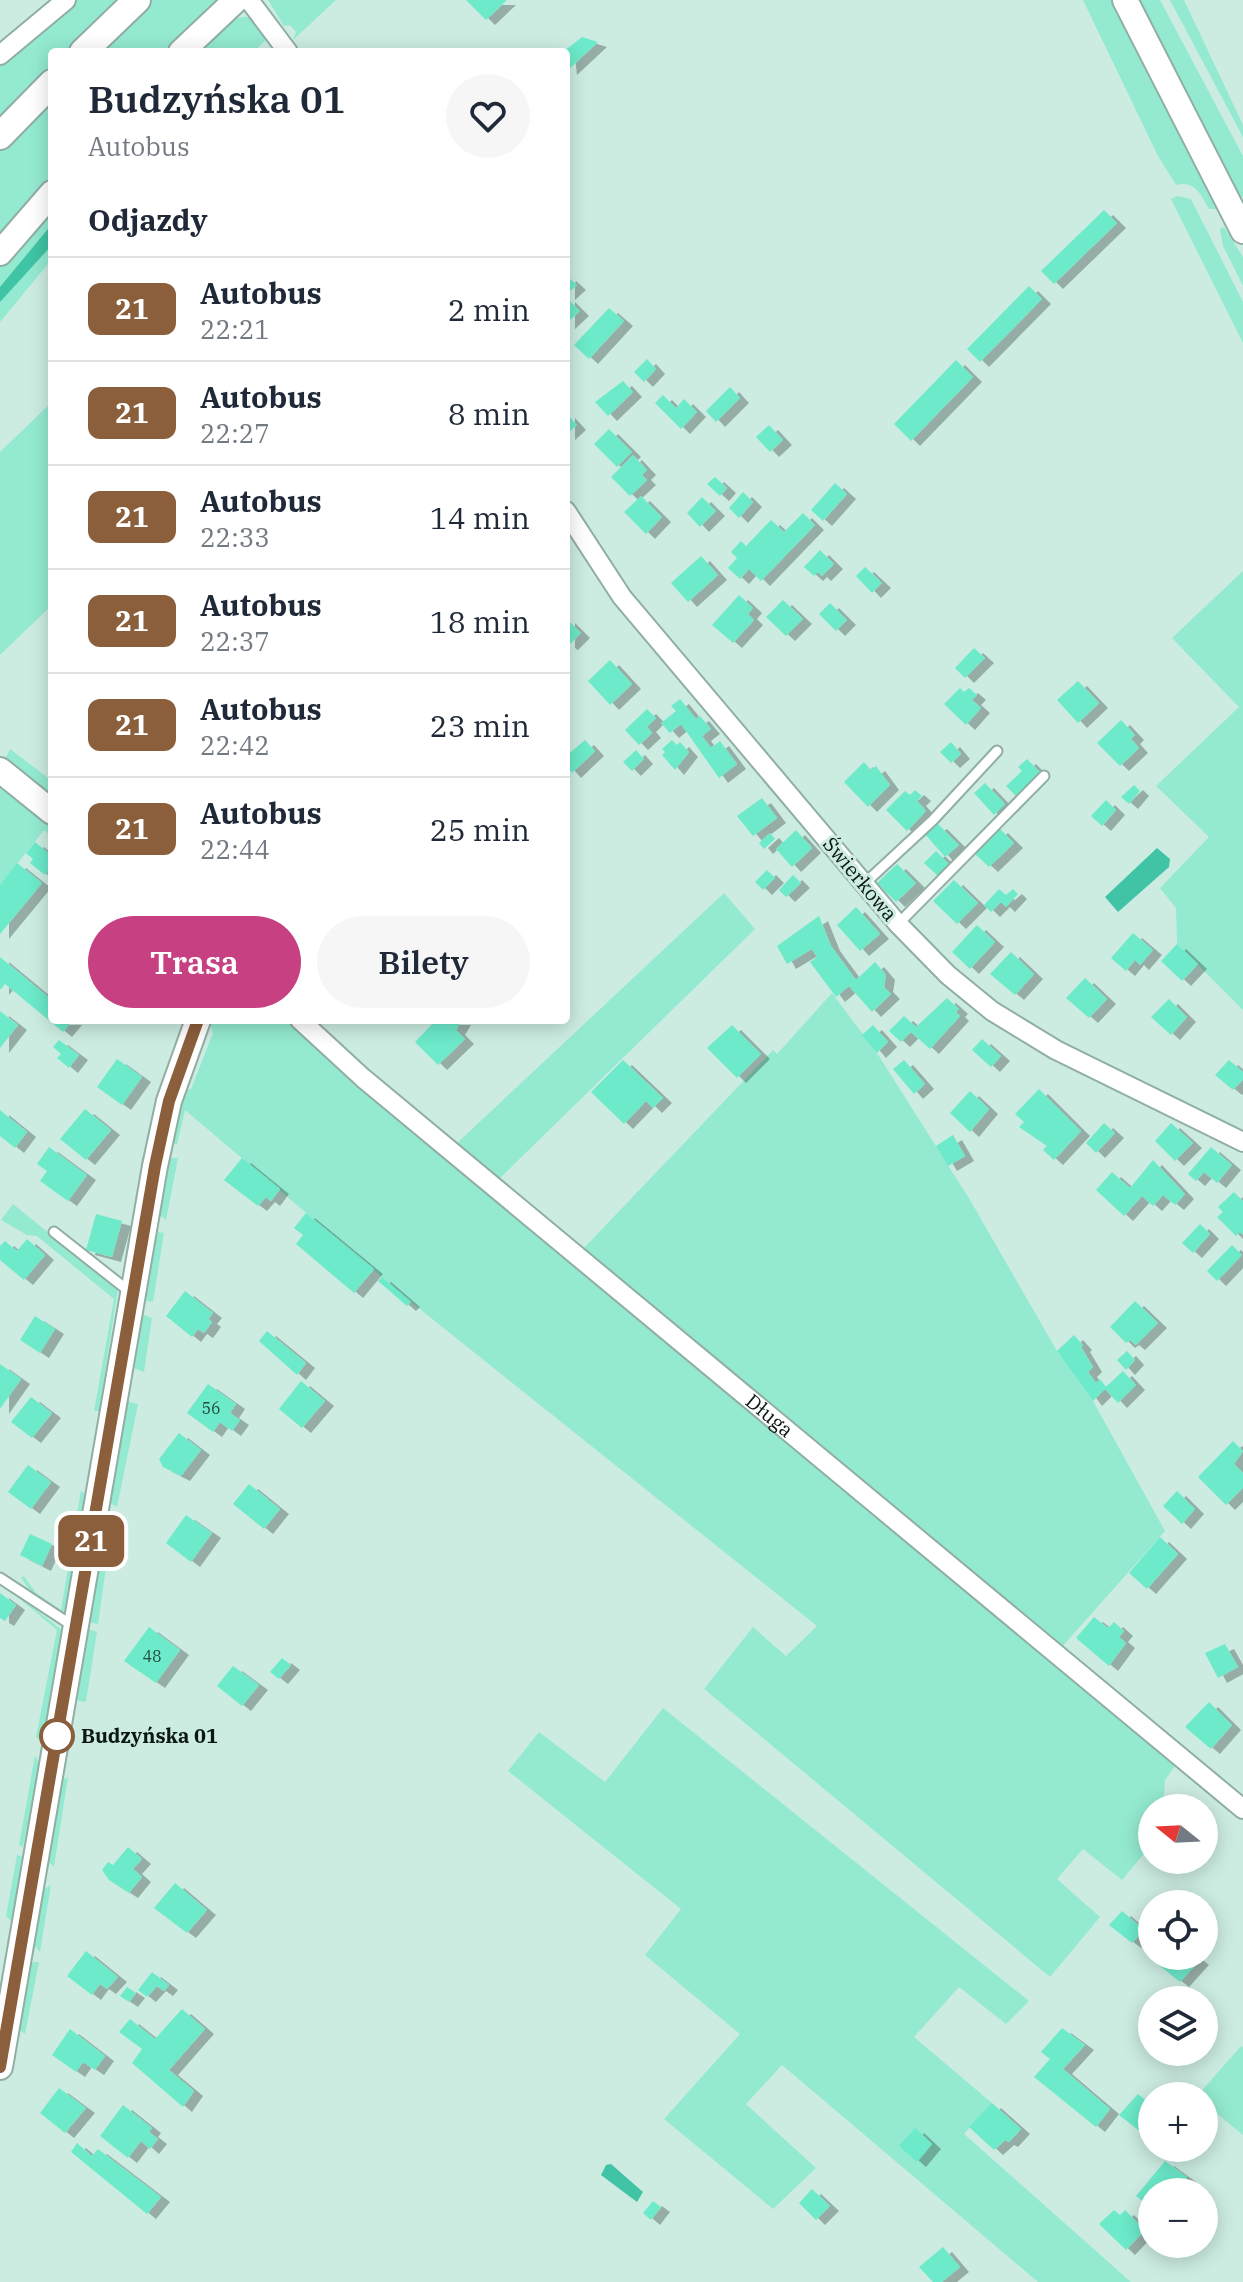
<!DOCTYPE html>
<html lang="pl">
<head>
<meta charset="utf-8">
<style>
	:root { --surface:#fff; --page:#f6f6f7; --text:#1f2937; --muted:#747a83; --line:#e0e1e3; --accent:#c64082 }
	body { margin:0; font-family:"IBM Plex Serif",serif; background:var(--page); color:var(--text); height:100vh; display:flex; flex-direction:column; font-size:30px; white-space:nowrap }
	* { box-sizing:border-box; margin:0 }
	p { font-size:26px; color:var(--muted) }
	.icon { flex:none; width:44px; height:44px; fill:none; stroke:currentColor; stroke-width:2; stroke-linecap:round; stroke-linejoin:round }
	.map { position:relative; flex:1; overflow:hidden }
	.sheet { position:absolute; left:48px; top:48px; width:522px; height:976px; display:flex; flex-direction:column; background:var(--surface); border-radius:8px; box-shadow:0 4px 20px #0003 }
	.sheet>* { flex:none }
	.badge { padding:0 16px; border-radius:12px; font-size:28px; line-height:52px }
	.needle { width:52px; rotate:288deg }
	.tools { position:absolute; left:1138px; top:1794px; display:grid; gap:16px }
	.tools a { display:grid; place-items:center; width:80px; height:80px; border-radius:50%; background:var(--surface); box-shadow:0 4px 20px #0003; font-size:40px }
	.map>.badge { position:absolute; translate:-50% -50%; box-shadow:0 0 0 4px #fff }
	h2 { padding:0 40px; font-size:30px; line-height:72px }
	.round { display:grid; place-items:center; flex:none; width:84px; height:84px; border-radius:42px; background:var(--page) }
	.head { display:flex; align-items:center; justify-content:space-between; height:136px; padding:0 40px }
	h1 { font-size:38px; font-weight:600; line-height:60px }
	.button { display:flex; gap:16px; margin-top:auto; padding:16px 40px }
	.button a { flex:1; height:92px; border-radius:48px; background:var(--accent); color:#fff; font-size:32px; font-weight:600; line-height:92px; text-align:center }
	.button a+a { background:var(--page); color:var(--text) }
	ul { padding:0; list-style:none }
	li { display:flex; align-items:center; gap:24px; height:104px; padding:0 40px; border-top:2px solid var(--line) }
	li div { flex:1 }
	li b { display:block; font-size:30px }
	li em { font-style:normal }
	li .badge { min-width:88px; font-weight:700; text-align:center }
	.map>svg:first-child { display:block }
	.green { fill:#94ead1 }
	.water { fill:#40c4a5 }
	.building { fill:#6ceaca; filter:url(#shadow) }
	.lines { fill:none; stroke-linecap:round; stroke-linejoin:round }
	.service-casing { stroke:#90aea4; stroke-width:13 }
	.minor-casing { stroke:#90aea4; stroke-width:22 }
	.tertiary-casing { stroke:#90aea4; stroke-width:28 }
	.secondary-casing { stroke:#90aea4; stroke-width:30 }
	.service { stroke:#fff; stroke-width:9 }
	.minor { stroke:#fff; stroke-width:18 }
	.tertiary { stroke:#fff; stroke-width:24 }
	.secondary { stroke:#fff; stroke-width:26 }
	.line-casing { stroke:#fff; stroke-width:18 }
	.line { stroke:#8b5e3c; stroke-width:12 }
	.stop-dot { fill:#fff; stroke:#8b5e3c; stroke-width:4 }
	.labels { text-anchor:middle; stroke-width:6; stroke-linejoin:round; paint-order:stroke }
	.number-label { font-size:16px; fill:#234c41 }
	.street-label { font-size:20px; fill:#0b1713; stroke:#ccece2 }
	.stop-label { font-size:20px; font-weight:bold; fill:#0b1713; stroke:#ccece2; text-anchor:start }
</style>
</head>
<body>
<div class="map">
<svg width="1243" height="2282" viewBox="0 0 1243 2282">
	<defs>
		<filter id="shadow"><feDropShadow dx="9" dy="5" stdDeviation="0" flood-color="#0004"/></filter>
	</defs>
	<rect width="100%" height="100%" fill="#ccece2"/>
	<g class="green">
		<polygon points="76,0 126,0 71,52 52,52 52,70 0,124 0,62"/>
		<polygon points="151,0 219,0 165,52 96,52"/>
		<polygon points="268,0 336,0 293,40 296,32 290,25 284,26"/>
		<path d="M1083 0H1112L1217 209H1209C1201 195 1195 180 1176 185L1157 154Z"/>
		<polygon points="1137,0 1160,0 1243,156 1243,197 1238,195"/>
		<polygon points="1170,0 1184,0 1243,125 1243,137"/>
		<polygon points="243,17 252,17 267,39 253,52 195,52 233,19"/>
		<polygon points="52,95 52,174 0,234 0,148"/>
		<polygon points="1177,196 1191,199 1243,302 1243,343 1171,199"/>
		<polygon points="52,209 52,259 0,322 0,268"/>
		<polygon points="1224,227 1243,257 1243,286 1223,246 1220,229"/>
		<polygon points="52,402 52,605 0,655 0,452"/>
		<polygon points="1243,571 1243,1010 1177,944 1176,908 1160,888 1209,837 1156,786 1239,707 1172,638"/>
		<polygon points="10,749 52,781 52,798 4,761"/>
		<polygon points="0,784 52,824 52,837 44,830 0,885"/>
		<polygon points="724,893 755,929 499,1179 456,1144"/>
		<polygon points="832,993 877,1053 970,1200 1057,1351 1093,1401 1165,1531 1061,1648 582,1250 773,1050 777,1054"/>
		<polygon points="208,1020 290,1020 350,1075 1175,1766 1165,1780 1163,1808 1152,1808 1152,1844 1122,1880 1083,1849 1057,1879 1100,1917 1050,1977 704,1689 753,1627 786,1656 817,1626 411,1302 185,1110 177,1145 168,1140 180,1092 191,1089 213,1033"/>
		<polygon points="171,1158 178,1158 166,1220 156,1212 165,1162"/>
		<polygon points="13,1204 118,1289 99,1411 94,1411 114,1299 37,1236 27,1235 1,1220"/>
		<polygon points="159,1232 164,1233 153,1302 143,1300 152,1238"/>
		<polygon points="142,1314 152,1318 144,1372 132,1367 139,1315"/>
		<polygon points="129,1402 138,1404 117,1507 106,1500 123,1406"/>
		<polygon points="81,1490 86,1496 64,1615 32,1593 21,1578 24,1576 36,1593 61,1610"/>
		<polygon points="101,1552 108,1553 98,1624 86,1622"/>
		<polygon points="0,1582 62,1630 42,1742 36,1737 57,1630"/>
		<polygon points="85,1628 97,1632 86,1702 79,1701 73,1694"/>
		<polygon points="663,1708 1029,2001 1006,2024 959,1987 914,2037 992,2103 964,2134 1131,2282 1038,2282 782,2065 746,2104 816,2168 773,2209 664,2119 740,2034 645,1955 681,1909 508,1771 539,1732 605,1782"/>
		<polygon points="35,1755 40,1765 23,1847 19,1845"/>
		<polygon points="68,1777 54,1867 45,1858 58,1782"/>
		<polygon points="17,1855 23,1857 11,1921 6,1916"/>
		<polygon points="51,1885 40,1952 31,1941 40,1891"/>
		<polygon points="34,1962 39,1962 25,2034 17,2028 28,1966"/>
		<polygon points="1241,2046 1243,2047 1243,2135 1204,2103 1204,2096 1197,2096"/>
	</g>
	<g class="water">
		<polygon points="52,224 52,245 0,302 0,287"/>
		<polygon points="1157,848 1170,859 1169,867 1118,912 1105,897"/>
		<polygon points="611,2164 643,2192 637,2202 601,2175 606,2165"/>
	</g>
	<g class="building">
		<polygon points="466,0 507,0 486,20"/>
		<polygon points="582,37 598,42 568,70 566,52 563,52"/>
		<polygon points="1104,210 1117,223 1054,284 1041,271"/>
		<polygon points="567,276 577,285 566,295 566,278"/>
		<polygon points="1029,286 1042,299 980,362 967,349"/>
		<polygon points="566,297 580,311 566,324"/>
		<polygon points="609,308 624,321 589,359 574,345"/>
		<polygon points="647,359 656,369 644,382 634,372"/>
		<polygon points="956,360 973,377 911,441 894,424"/>
		<polygon points="623,381 633,392 608,416 595,402"/>
		<polygon points="730,387 740,398 716,422 706,411"/>
		<polygon points="663,395 676,408 684,399 697,412 681,429 655,403"/>
		<polygon points="566,413 577,425 566,435"/>
		<polygon points="769,425 783,440 770,452 756,437"/>
		<polygon points="609,429 632,452 617,467 594,444"/>
		<polygon points="633,455 647,470 642,475 647,480 630,496 611,477"/>
		<polygon points="715,477 727,488 720,496 707,484"/>
		<polygon points="835,483 847,494 823,521 811,510"/>
		<polygon points="743,492 753,502 739,518 729,508"/>
		<polygon points="641,496 662,517 646,534 624,512"/>
		<polygon points="702,497 716,511 700,527 687,513"/>
		<polygon points="803,513 815,525 761,581 749,569 740,579 728,568 737,558 731,552 741,541 746,546 771,520 784,532"/>
		<polygon points="820,550 834,564 822,576 818,572 814,576 804,567"/>
		<polygon points="701,556 718,575 688,602 671,583"/>
		<polygon points="865,567 882,583 872,593 856,576"/>
		<polygon points="739,595 753,608 748,614 754,620 733,643 712,625"/>
		<polygon points="783,600 803,619 786,636 766,617"/>
		<polygon points="830,603 847,620 836,631 819,614"/>
		<polygon points="566,618 581,633 569,645 566,643"/>
		<polygon points="974,648 985,658 965,678 955,668"/>
		<polygon points="610,660 632,684 610,705 588,681"/>
		<polygon points="1078,681 1099,703 1078,723 1057,700"/>
		<polygon points="960,688 964,692 969,688 977,695 972,700 981,708 966,725 944,704"/>
		<polygon points="680,699 696,719 700,716 711,729 702,736 711,748 720,741 737,764 719,778 681,724 670,733 661,723 676,711 671,706"/>
		<polygon points="647,709 656,718 647,727 652,733 639,745 625,730"/>
		<polygon points="1121,720 1135,735 1131,739 1139,748 1120,766 1097,743"/>
		<polygon points="585,740 595,751 572,773 566,766 566,756"/>
		<polygon points="672,740 677,745 680,742 689,752 675,770 662,755 665,752 662,749"/>
		<polygon points="951,742 961,754 951,763 940,752"/>
		<polygon points="636,750 644,759 632,771 623,762"/>
		<polygon points="1027,759 1041,773 1016,796 1006,786 1022,771 1018,767"/>
		<polygon points="864,762 871,770 876,766 890,785 868,807 844,782"/>
		<polygon points="985,783 1005,804 994,815 974,793"/>
		<polygon points="1134,785 1140,791 1129,804 1121,797"/>
		<polygon points="915,790 922,796 917,801 926,811 907,831 886,810 905,791 910,795"/>
		<polygon points="762,798 777,818 753,836 737,816"/>
		<polygon points="1106,800 1116,810 1102,826 1091,816"/>
		<polygon points="938,824 959,845 945,857 925,834"/>
		<polygon points="999,828 1014,843 989,867 974,853"/>
		<polygon points="796,830 812,848 792,867 776,849"/>
		<polygon points="770,833 775,839 764,849 759,843"/>
		<polygon points="35,842 52,856 52,866 45,875 30,863 33,859 26,853"/>
		<polygon points="936,851 949,864 938,876 924,863"/>
		<polygon points="17,863 42,883 0,934 0,885"/>
		<polygon points="897,864 916,883 896,902 877,883"/>
		<polygon points="767,870 775,878 763,890 755,882"/>
		<polygon points="793,875 801,883 786,897 779,890"/>
		<polygon points="954,880 978,903 957,924 933,901"/>
		<polygon points="999,889 1006,895 1013,889 1018,894 1006,907 1001,902 991,912 984,905"/>
		<polygon points="856,907 880,934 860,951 837,925"/>
		<polygon points="819,916 831,946 856,980 875,962 886,975 884,987 891,994 872,1012 849,986 836,997 810,962 817,957 812,949 787,964 777,946"/>
		<polygon points="977,925 995,942 970,969 952,952"/>
		<polygon points="1133,933 1153,950 1140,965 1135,960 1126,971 1111,958"/>
		<polygon points="1177,944 1198,964 1182,981 1161,961"/>
		<polygon points="1011,952 1034,974 1015,995 990,974"/>
		<polygon points="0,957 52,1000 52,1020 73,1020 63,1032 5,984 0,990"/>
		<polygon points="1085,978 1107,999 1089,1018 1066,998"/>
		<polygon points="947,998 959,1009 956,1012 960,1016 930,1049 911,1032 901,1042 889,1031 904,1016 916,1027"/>
		<polygon points="1169,999 1187,1017 1171,1035 1151,1017"/>
		<polygon points="0,1011 18,1025 0,1048"/>
		<polygon points="436,1020 462,1020 456,1030 465,1039 438,1065 415,1042"/>
		<polygon points="732,1025 761,1054 737,1078 707,1048"/>
		<polygon points="873,1025 888,1042 877,1053 862,1035"/>
		<polygon points="982,1039 1001,1056 991,1067 972,1050"/>
		<polygon points="59,1040 79,1055 69,1068 57,1058 61,1054 53,1047"/>
		<polygon points="117,1059 142,1077 122,1105 97,1087"/>
		<polygon points="623,1060 663,1098 653,1108 646,1101 624,1124 591,1092"/>
		<polygon points="904,1060 925,1084 914,1094 893,1069"/>
		<polygon points="1229,1060 1243,1072 1243,1080 1233,1090 1215,1075"/>
		<polygon points="1039,1089 1081,1131 1054,1160 1043,1150 1047,1146 1019,1127 1024,1122 1015,1114"/>
		<polygon points="970,1091 989,1109 970,1132 950,1113"/>
		<polygon points="85,1109 111,1130 86,1160 60,1139"/>
		<polygon points="0,1110 27,1132 15,1148 0,1136"/>
		<polygon points="1104,1123 1115,1133 1096,1153 1086,1143"/>
		<polygon points="1171,1123 1193,1143 1175,1161 1155,1141"/>
		<polygon points="953,1135 965,1156 948,1166 936,1146"/>
		<polygon points="49,1147 87,1175 68,1201 40,1181 47,1171 37,1164"/>
		<polygon points="1211,1147 1232,1165 1217,1183 1204,1172 1196,1181 1188,1174"/>
		<polygon points="242,1158 280,1189 271,1201 266,1197 258,1206 224,1180"/>
		<polygon points="1153,1160 1185,1194 1175,1205 1163,1195 1153,1206 1142,1196 1124,1216 1096,1190 1112,1172 1130,1188"/>
		<polygon points="1234,1192 1243,1201 1243,1235 1240,1232 1236,1236 1217,1217 1223,1212 1218,1207"/>
		<polygon points="306,1213 374,1269 354,1293 296,1244 303,1235 294,1228"/>
		<polygon points="96,1214 122,1221 112,1257 86,1250"/>
		<polygon points="1200,1224 1210,1234 1193,1253 1182,1243"/>
		<polygon points="27,1239 45,1255 24,1280 0,1260 0,1246 5,1241 17,1251"/>
		<polygon points="1232,1245 1242,1255 1217,1281 1207,1271"/>
		<polygon points="382,1277 411,1302 407,1306 378,1281"/>
		<polygon points="185,1291 213,1313 208,1319 212,1322 204,1333 198,1329 192,1337 166,1316"/>
		<polygon points="1135,1301 1158,1323 1136,1345 1130,1340 1126,1343 1110,1327"/>
		<polygon points="35,1316 55,1329 40,1353 20,1340"/>
		<polygon points="267,1331 306,1363 297,1375 259,1341"/>
		<polygon points="1074,1335 1083,1345 1081,1347 1093,1367 1088,1372 1096,1383 1100,1379 1106,1387 1123,1371 1136,1385 1118,1403 1105,1389 1093,1401 1057,1351"/>
		<polygon points="1127,1351 1135,1360 1126,1370 1117,1360"/>
		<polygon points="0,1364 21,1379 0,1409"/>
		<polygon points="301,1381 325,1401 302,1428 279,1409"/>
		<polygon points="208,1384 236,1404 230,1413 240,1420 232,1431 220,1422 213,1432 187,1413"/>
		<polygon points="31,1397 52,1413 32,1438 11,1422"/>
		<polygon points="179,1433 201,1450 181,1476 163,1467 159,1459"/>
		<polygon points="1233,1441 1243,1451 1234,1464 1243,1473 1243,1488 1226,1505 1198,1477"/>
		<polygon points="28,1465 51,1482 31,1509 8,1492"/>
		<polygon points="249,1484 280,1509 264,1529 233,1504"/>
		<polygon points="1177,1491 1195,1509 1182,1524 1163,1506"/>
		<polygon points="186,1515 212,1533 191,1562 166,1543"/>
		<polygon points="30,1534 52,1544 42,1566 20,1555"/>
		<polygon points="1160,1537 1178,1554 1147,1589 1129,1573"/>
		<polygon points="0,1593 16,1605 5,1621 0,1618"/>
		<polygon points="1094,1617 1108,1628 1114,1622 1124,1631 1119,1637 1126,1643 1109,1666 1076,1638"/>
		<polygon points="149,1627 180,1650 156,1683 124,1661"/>
		<polygon points="1225,1644 1238,1667 1218,1678 1205,1653"/>
		<polygon points="282,1658 291,1665 279,1679 270,1672"/>
		<polygon points="233,1666 259,1685 242,1706 217,1686"/>
		<polygon points="1209,1702 1232,1725 1211,1749 1185,1727"/>
		<polygon points="128,1847 142,1859 133,1869 142,1877 129,1893 109,1880 102,1870 108,1862 113,1865"/>
		<polygon points="175,1883 207,1910 187,1933 154,1908"/>
		<polygon points="1122,1911 1144,1930 1132,1943 1109,1925"/>
		<polygon points="86,1951 118,1977 107,1989 100,1984 92,1995 67,1976"/>
		<polygon points="1161,1956 1195,1956 1200,1960 1180,1982 1155,1962"/>
		<polygon points="152,1972 169,1985 164,1991 157,1986 147,1997 138,1990"/>
		<polygon points="127,1987 136,1993 129,2002 120,1996"/>
		<polygon points="182,2009 205,2029 169,2070 194,2091 183,2107 132,2063 142,2049 119,2032 130,2019 155,2039"/>
		<polygon points="1062,2028 1085,2045 1063,2069 1110,2109 1096,2127 1034,2077 1050,2059 1041,2052"/>
		<polygon points="70,2029 105,2056 95,2070 83,2062 76,2072 52,2055"/>
		<polygon points="59,2088 86,2108 65,2133 40,2113"/>
		<polygon points="1138,2094 1152,2105 1152,2122 1142,2133 1119,2115"/>
		<polygon points="992,2103 1021,2129 1009,2142 1005,2140 994,2150 969,2127"/>
		<polygon points="123,2105 152,2128 149,2132 158,2139 150,2149 141,2141 128,2158 100,2136"/>
		<polygon points="915,2128 932,2144 917,2162 899,2146"/>
		<polygon points="77,2143 92,2156 98,2149 161,2197 147,2214 71,2152"/>
		<polygon points="1165,2161 1187,2177 1179,2187 1186,2192 1152,2192 1152,2208 1136,2196"/>
		<polygon points="812,2189 830,2206 816,2220 799,2203"/>
		<polygon points="653,2201 661,2207 651,2220 643,2213"/>
		<polygon points="1114,2210 1120,2215 1125,2210 1145,2230 1126,2250 1099,2224"/>
		<polygon points="943,2247 960,2267 942,2282 933,2282 919,2267"/>
	</g>
	<g class="lines">
		<g class="service-casing">
			<g id="service">
				<polyline points="864,884 933,820 997,751"/>
				<polyline points="898,924 1044,776"/>
				<polyline points="54,1232 130,1292"/>
				<polyline points="0,1578 73,1626"/>
			</g>
		</g>
		<g class="minor-casing">
			<g id="minor">
				<polyline points="249,0 288,52"/>
				<polyline points="0,55 66,0"/>
				<polyline points="566,511 622,597 898,924 948,975 992,1011 1056,1050 1243,1142"/>
				<path id="s1" d="M300 1020 363 1078 1243 1809"/>
			</g>
		</g>
		<g class="tertiary-casing">
			<g id="tertiary">
				<polyline points="1125,0 1243,231"/>
				<polyline points="181,52 236,0"/>
				<polyline points="0,253 52,193"/>
				<polyline points="0,770 52,812"/>
				<polyline points="0,2067 155,1166 169,1101 198,1020"/>
			</g>
		</g>
		<g class="secondary-casing">
			<g id="secondary">
				<polyline points="83,52 137,0"/>
				<polyline points="0,136 52,83"/>
			</g>
		</g>
		<use href="#service" class="service"/>
		<use href="#minor" class="minor"/>
		<use href="#tertiary" class="tertiary"/>
		<use href="#secondary" class="secondary"/>
	</g>
	<g class="lines">
		<g class="line-casing">
			<polyline id="line" points="0,2067 155,1166 169,1101 198,1020"/>
		</g>
		<use href="#line" class="line"/>
	</g>
	<circle class="stop-dot" cx="57" cy="1736" r="16"/>
	<g class="labels">
		<g class="number-label">
			<text x="211" y="1414">56</text>
			<text x="152" y="1662">48</text>
		</g>
		<g class="street-label">
			<text transform="translate(860 879) rotate(50)" y="7">Świerkowa</text>
			<text dy="7" stroke="none"><textPath href="#s1" startOffset="614">Długa</textPath></text>
		</g>
		<g class="stop-label">
			<text x="81" y="1743">Budzyńska 01</text>
		</g>
	</g>
</svg>
<div class="tools">
<a><svg class="needle" viewBox="-14 -14 28 28"><path d="M0-13l5 13h-10z" fill="#e53935"/><path d="M0 13l5-13h-10z" fill="#747a83"/></svg></a>
<a><svg class="icon" aria-label="locate" viewBox="0 0 24 24"><circle cx="12" cy="12" r="6"/><path d="M12 2v4M12 18v4M2 12h4M18 12h4"/></svg></a>
<a><svg class="icon" aria-label="layers" viewBox="0 0 24 24"><path d="M12 4l9 5-9 5-9-5zM3 14l9 5 9-5"/></svg></a>
<a>+</a>
<a>−</a>
</div>
<b class="badge" style="left:91px;top:1541px;background:#8b5e3c;color:#fff">21</b>
<section class="sheet">
<div class="head"><div><h1>Budzyńska 01</h1><p>Autobus</p></div><a class="round"><svg class="icon" aria-label="heart" viewBox="0 0 24 24"><path d="M12 20l-8-8c-3-5 5-10 8-4 3-6 11-1 8 4z"/></svg></a></div>
<h2>Odjazdy</h2>
<ul>
<li><span class="badge" style="background:#8b5e3c;color:#fff">21</span><div><b>Autobus</b><p>22:21</p></div><em>2 min</em></li>
<li><span class="badge" style="background:#8b5e3c;color:#fff">21</span><div><b>Autobus</b><p>22:27</p></div><em>8 min</em></li>
<li><span class="badge" style="background:#8b5e3c;color:#fff">21</span><div><b>Autobus</b><p>22:33</p></div><em>14 min</em></li>
<li><span class="badge" style="background:#8b5e3c;color:#fff">21</span><div><b>Autobus</b><p>22:37</p></div><em>18 min</em></li>
<li><span class="badge" style="background:#8b5e3c;color:#fff">21</span><div><b>Autobus</b><p>22:42</p></div><em>23 min</em></li>
<li><span class="badge" style="background:#8b5e3c;color:#fff">21</span><div><b>Autobus</b><p>22:44</p></div><em>25 min</em></li>
</ul>
<div class="button"><a>Trasa</a><a>Bilety</a></div>
</section>
</div>
</body>
</html>
